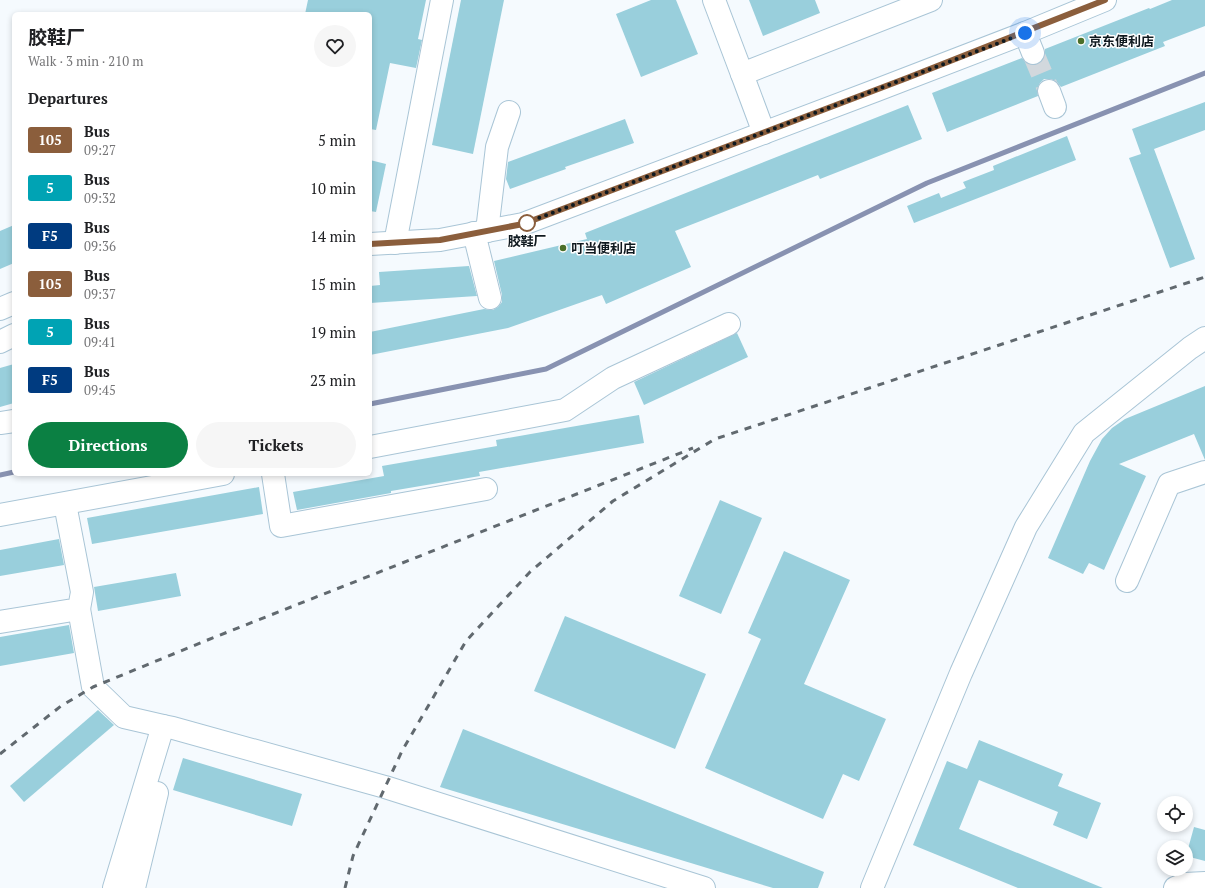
<!DOCTYPE html>
<html lang="en">
<head>
<meta charset="utf-8">
<style>
	:root { --surface:#fff; --page:#f6f6f6; --text:#202124; --muted:#757577; --accent:#0b8043 }
	body { margin:0; font-family:"PT Serif","Noto Sans SC",serif; background:var(--page); color:var(--text); height:100vh; display:flex; flex-direction:column; font-size:15px; white-space:nowrap }
	* { box-sizing:border-box; margin:0 }
	p { font-size:13px; color:var(--muted) }
	.icon { flex:none; width:22px; height:22px; fill:none; stroke:currentColor; stroke-width:2; stroke-linecap:round; stroke-linejoin:round }
	.map { position:relative; flex:1; overflow:hidden }
	.drawer { position:absolute; left:12px; top:12px; width:360px; height:464px; display:flex; flex-direction:column; background:var(--surface); border-radius:6px; box-shadow:0 2px 6px #0003 }
	.drawer>* { flex:none }
	.badge { padding:0 8px; border-radius:3px; font-size:14px; line-height:26px }
	.buttons { position:absolute; left:1157px; top:796px; display:grid; gap:8px }
	.buttons a { display:grid; place-items:center; width:36px; height:36px; border-radius:50%; background:var(--surface); box-shadow:0 2px 6px #0003; font-size:20px }
	.you { position:absolute; width:20px; height:20px; margin:-10px; border:3px solid #fff; border-radius:50%; background:#1a73e8; box-shadow:0 0 0 6px #1a73e833 }
	.map>.badge { position:absolute; translate:-50% -50%; box-shadow:0 0 0 2px #fff }
	h2 { padding:0 16px; font-size:15px; line-height:36px }
	.round { display:grid; place-items:center; flex:none; width:42px; height:42px; border-radius:21px; background:var(--page) }
	.head { display:flex; align-items:center; justify-content:space-between; height:68px; padding:0 16px }
	h1 { font-size:19px; font-weight:700; line-height:30px }
	.cta { display:flex; gap:8px; margin-top:auto; padding:8px 16px }
	.cta a { flex:1; height:46px; border-radius:24px; background:var(--accent); color:#fff; font-size:16px; font-weight:700; line-height:46px; text-align:center }
	.cta a+a { background:var(--page); color:var(--text) }
	ul { padding:0; list-style:none }
	li { display:flex; align-items:center; gap:12px; height:48px; padding:0 16px }
	li div { flex:1 }
	li b { display:block; font-size:15px }
	li em { font-style:normal }
	li .badge { min-width:44px; font-weight:700; text-align:center }
	.map>svg:first-child { display:block }
	.lines { fill:none; stroke-linecap:round; stroke-linejoin:round }
	.stream { stroke:#8892b1; stroke-width:5 }
	.building { fill:#99cfdc }
	.minor-tunnel { stroke:#d2d8dd; stroke-width:22; stroke-dasharray:22 11; stroke-linecap:butt }
	.minor-casing { stroke:#a9c5d6; stroke-width:24 }
	.major-casing { stroke:#a9c5d6; stroke-width:24 }
	.minor { stroke:#fff; stroke-width:22 }
	.major { stroke:#fff; stroke-width:22 }
	.rail { stroke:#61696f; stroke-width:3; stroke-dasharray:7 7; stroke-linecap:butt }
	.line-casing { stroke:#fff; stroke-width:9 }
	.line { stroke:#8b5e3c; stroke-width:6 }
	.walk { stroke:#0f191f; stroke-width:4; stroke-dasharray:0 7.2 }
	.poi-dot { fill:#4b6f29; stroke:#fff; stroke-width:1.5 }
	.stop-dot { fill:#fff; stroke:#8b5e3c; stroke-width:2 }
	.labels { text-anchor:middle; stroke-width:3; stroke-linejoin:round; paint-order:stroke }
	.poi-label { font-size:13px; font-weight:bold; fill:#0f191f; stroke:#fff; text-anchor:start }
	.stop-label { font-size:13px; font-weight:bold; fill:#0f191f; stroke:#fff }
</style>
</head>
<body>
<div class="map">
<svg width="1205" height="888" viewBox="0 0 1205 888">
	<rect width="100%" height="100%" fill="#f5fafe"/>
	<g class="lines">
		<g class="stream">
			<polyline points="370,404 546,369 927,183 1205,73"/>
			<polyline points="0,475 14,472"/>
		</g>
	</g>
	<g class="building">
		<polygon points="308,0 426,0 418,39 422,40 416,68 390,63 376,130 370,129 370,14 305,14"/>
		<polygon points="461,0 504,0 473,154 432,145"/>
		<polygon points="651,0 676,0 698,54 641,77 616,14"/>
		<polygon points="749,0 815,0 820,13 763,36"/>
		<polygon points="1172,0 1205,0 1205,26 1163,42 1165,46 1061,87 1057,82 1051,79 1044,79 1040,83 1037,89 1038,96 947,132 932,93 1022,58 1026,63 1031,65 1037,65 1043,60 1045,55 1045,49 1149,8 1150,9"/>
		<polygon points="1205,102 1205,130 1154,149 1195,259 1170,268 1129,158 1141,154 1132,129"/>
		<polygon points="908,105 922,139 820,179 818,175 675,231 691,267 606,304 602,295 508,328 370,355 370,332 484,309 493,310 498,307 502,302 502,295 494,261 587,239 585,233"/>
		<polygon points="625,119 634,143 565,167 566,169 510,189 506,179 508,162"/>
		<polygon points="1067,136 1076,160 914,223 907,206 939,193 941,198 966,188 963,182 994,170 993,166"/>
		<polygon points="370,160 386,164 376,212 370,211"/>
		<polygon points="14,225 14,263 0,269 0,231"/>
		<polygon points="469,266 477,296 370,303 370,286 380,285 379,272"/>
		<polygon points="737,333 748,357 644,405 634,382"/>
		<polygon points="14,364 14,403 0,407 0,368"/>
		<polygon points="1205,386 1205,460 1194,434 1119,464 1146,476 1104,570 1089,563 1083,574 1048,558 1090,461 1102,439 1112,428 1125,419"/>
		<polygon points="639,415 644,443 479,472 480,476 391,491 391,493 297,510 293,492 384,476 382,466 497,446 496,440"/>
		<polygon points="259,487 263,514 92,544 87,518"/>
		<polygon points="720,500 762,518 721,614 679,596"/>
		<polygon points="59,539 64,565 0,576 0,550"/>
		<polygon points="784,551 850,580 804,684 886,719 859,781 843,774 823,819 705,768 761,639 748,633"/>
		<polygon points="176,573 181,596 98,611 94,587"/>
		<polygon points="565,616 706,674 675,749 534,691"/>
		<polygon points="69,625 74,653 0,666 0,637"/>
		<polygon points="98,710 114,725 24,802 10,786"/>
		<polygon points="463,729 824,872 818,888 773,888 440,787"/>
		<polygon points="979,740 1063,774 1058,786 1101,803 1087,839 1053,825 1058,812 979,780 959,829 1103,888 1018,888 913,845 947,761 967,769"/>
		<polygon points="183,758 302,794 292,826 173,790"/>
		<polygon points="1194,827 1205,830 1205,861 1186,856"/>
	</g>
	<g class="lines">
		<polyline class="minor-tunnel" points="1033,53 1049,91"/>
		<g class="minor-casing">
			<g id="minor">
				<polyline points="714,0 742,74"/>
				<polyline points="1025,33 1033,53"/>
				<polyline points="1049,91 1055,107"/>
				<polyline points="764,133 742,74 931,0"/>
				<polyline points="487,231 497,147 509,112"/>
				<polyline points="474,233 490,298"/>
				<polyline points="395,243 442,0"/>
				<polyline points="0,342 14,335"/>
				<polyline points="0,423 14,421"/>
				<polyline points="370,447 565,410 613,378 729,324"/>
				<polyline points="273,474 281,526 486,489"/>
				<polyline points="0,515 223,474"/>
				<polyline points="1127,581 1169,484 1205,472"/>
				<polyline points="79,609 93,687 124,717 163,726"/>
				<polyline points="0,622 79,609 82,592 65,504"/>
				<polyline points="114,888 163,726 173,728 385,787 704,888"/>
				<polyline points="134,888 157,793"/>
				<polyline points="872,888 961,673 1026,527 1084,433 1190,348 1205,338"/>
				<polyline points="1175,888 1185,884 1205,883"/>
			</g>
		</g>
		<g class="major-casing">
			<g id="major">
				<polyline points="370,244 440,240 523,224 877,90 1025,33 1105,0"/>
				<polyline points="0,309 14,303"/>
			</g>
		</g>
		<use href="#minor" class="minor"/>
		<use href="#major" class="major"/>
		<g class="rail">
			<polyline points="0,754 61,706 93,687 205,641 693,448"/>
			<polyline points="345,888 353,856 402,751 466,641 530,572 613,501 715,439 1205,277"/>
		</g>
	</g>
	<g class="lines">
		<g class="line-casing">
			<polyline id="line" points="370,244 440,240 523,224 907,78 1105,0"/>
		</g>
		<use href="#line" class="line"/>
		<polyline class="walk" points="527,223 523,224 1025,33"/>
	</g>
	<g class="poi-dot">
		<circle cx="1081" cy="41" r="4"/>
		<circle cx="563" cy="248" r="4"/>
	</g>
	<circle class="stop-dot" cx="527" cy="223" r="8"/>
	<g class="labels">
		<g class="poi-label">
			<text x="1089" y="46">京东便利店</text>
			<text x="571" y="253">叮当便利店</text>
		</g>
		<g class="stop-label">
			<text x="527" y="246">胶鞋厂</text>
		</g>
	</g>
</svg>
<div class="buttons">
<a><svg class="icon" aria-label="locate" viewBox="0 0 24 24"><circle cx="12" cy="12" r="6"/><path d="M12 2v4M12 18v4M2 12h4M18 12h4"/></svg></a>
<a><svg class="icon" aria-label="layers" viewBox="0 0 24 24"><path d="M12 4l9 5-9 5-9-5zM3 14l9 5 9-5"/></svg></a>
</div>
<div class="you" style="left:1025px;top:33px"></div>
<section class="drawer">
<div class="head"><div><h1>胶鞋厂</h1><p>Walk · 3 min · 210 m</p></div><a class="round"><svg class="icon" aria-label="heart" viewBox="0 0 24 24"><path d="M12 20l-8-8c-3-5 5-10 8-4 3-6 11-1 8 4z"/></svg></a></div>
<h2>Departures</h2>
<ul>
<li><span class="badge" style="background:#8b5e3c;color:#fff">105</span><div><b>Bus</b><p>09:27</p></div><em>5 min</em></li>
<li><span class="badge" style="background:#00a3b4;color:#fff">5</span><div><b>Bus</b><p>09:32</p></div><em>10 min</em></li>
<li><span class="badge" style="background:#003b80;color:#fff">F5</span><div><b>Bus</b><p>09:36</p></div><em>14 min</em></li>
<li><span class="badge" style="background:#8b5e3c;color:#fff">105</span><div><b>Bus</b><p>09:37</p></div><em>15 min</em></li>
<li><span class="badge" style="background:#00a3b4;color:#fff">5</span><div><b>Bus</b><p>09:41</p></div><em>19 min</em></li>
<li><span class="badge" style="background:#003b80;color:#fff">F5</span><div><b>Bus</b><p>09:45</p></div><em>23 min</em></li>
</ul>
<div class="cta"><a>Directions</a><a>Tickets</a></div>
</section>
</div>
</body>
</html>
